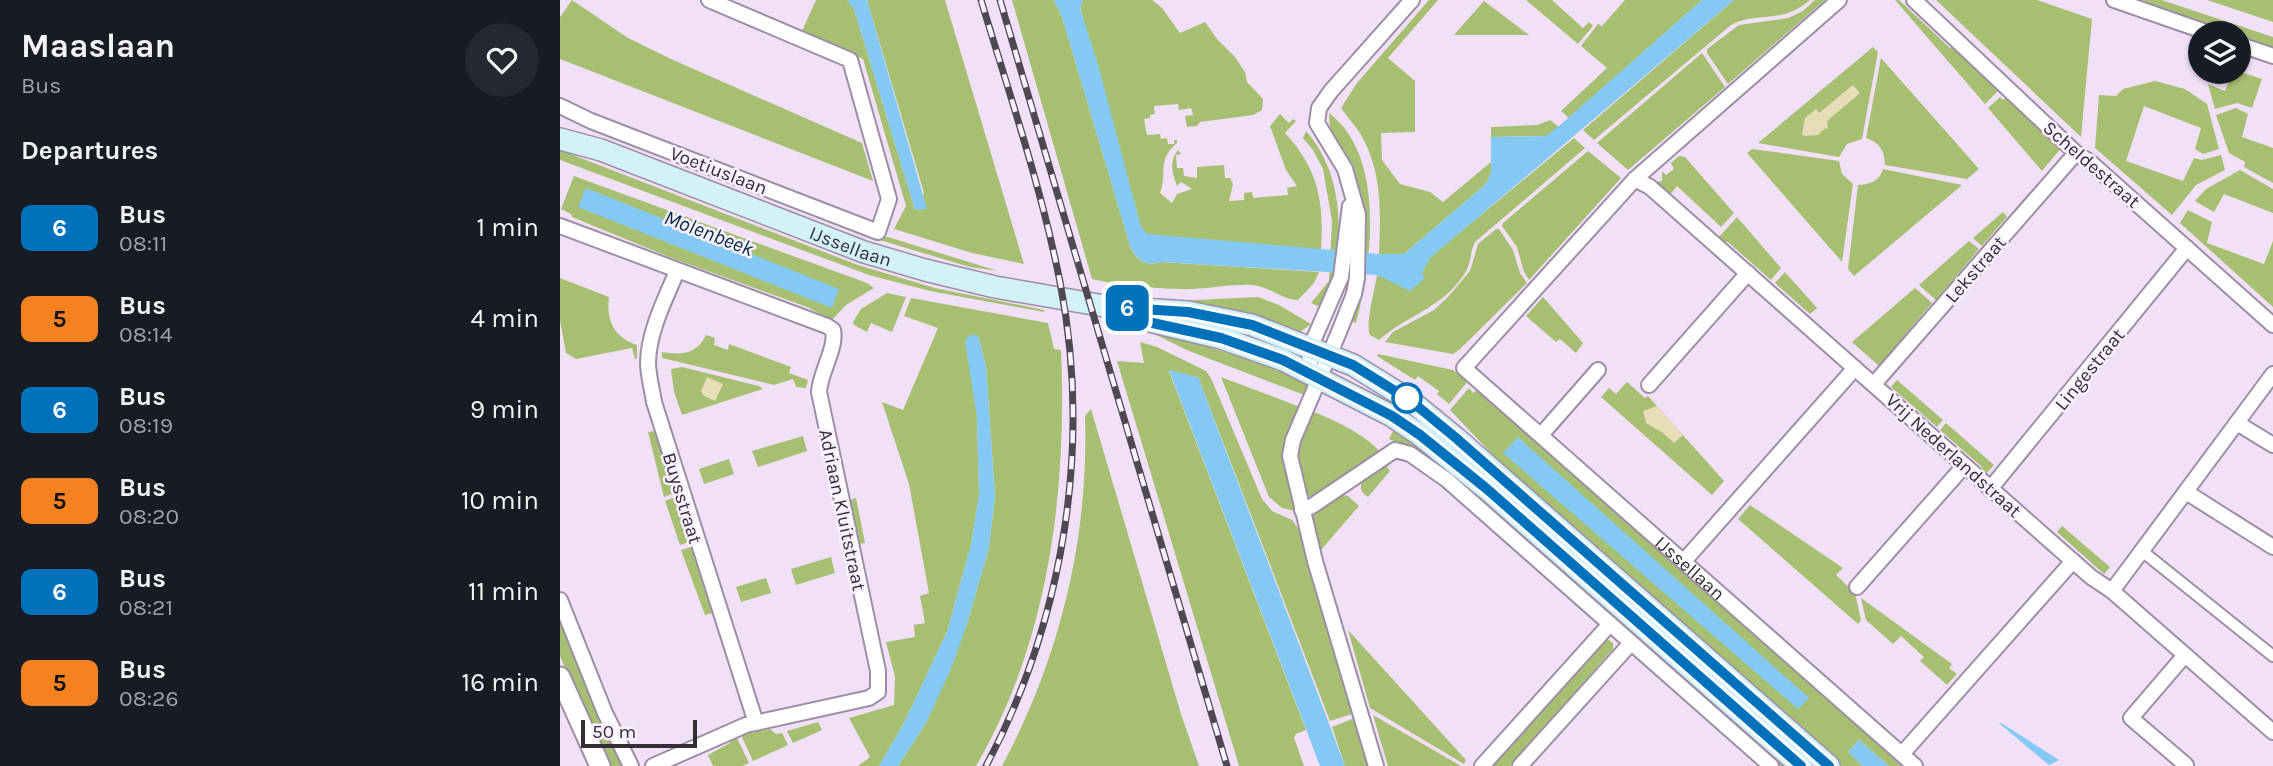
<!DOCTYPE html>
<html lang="en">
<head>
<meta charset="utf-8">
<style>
	:root { --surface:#171b24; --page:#242831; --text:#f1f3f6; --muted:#9ea1a6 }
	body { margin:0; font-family:Karla,sans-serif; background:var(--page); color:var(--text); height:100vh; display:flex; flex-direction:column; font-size:26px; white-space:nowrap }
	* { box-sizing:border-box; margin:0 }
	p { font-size:23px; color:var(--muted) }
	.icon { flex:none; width:38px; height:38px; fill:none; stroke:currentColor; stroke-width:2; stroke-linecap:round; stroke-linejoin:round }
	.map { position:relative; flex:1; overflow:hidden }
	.drawer { display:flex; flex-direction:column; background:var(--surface); width:560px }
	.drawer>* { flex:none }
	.badge { padding:0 14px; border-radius:10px; font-size:24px; line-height:46px }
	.controls { position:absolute; left:1628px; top:21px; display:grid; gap:14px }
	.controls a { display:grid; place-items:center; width:63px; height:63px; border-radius:50%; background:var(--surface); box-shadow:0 2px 5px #0004; font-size:35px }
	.scale { position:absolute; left:21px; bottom:18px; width:116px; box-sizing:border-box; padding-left:7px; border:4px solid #342d36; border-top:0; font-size:19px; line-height:24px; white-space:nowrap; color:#342d36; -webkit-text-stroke:5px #faf0ff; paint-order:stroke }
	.map>.badge { position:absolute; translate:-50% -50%; box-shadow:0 0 0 4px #fff }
	h2 { padding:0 21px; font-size:26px; line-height:63px }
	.round { display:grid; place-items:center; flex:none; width:74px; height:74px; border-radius:37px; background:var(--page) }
	.summary { display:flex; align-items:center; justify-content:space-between; height:119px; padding:0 21px }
	h1 { font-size:33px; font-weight:700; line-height:52px }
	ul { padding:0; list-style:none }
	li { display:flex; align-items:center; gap:21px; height:91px; padding:0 21px }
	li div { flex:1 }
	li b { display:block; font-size:26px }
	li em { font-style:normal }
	li .badge { min-width:77px; font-weight:700; text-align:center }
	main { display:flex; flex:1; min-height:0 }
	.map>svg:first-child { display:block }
	.green { fill:#a7bf71 }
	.sand { fill:#e7ddb8 }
	.water { fill:#84c9f3 }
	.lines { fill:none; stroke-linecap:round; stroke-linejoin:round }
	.pedestrian-casing { stroke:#9e8ea5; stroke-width:14 }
	.minor-casing { stroke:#9e8ea5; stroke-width:18 }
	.tertiary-casing { stroke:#9e8ea5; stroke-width:23 }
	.secondary-casing { stroke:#9e8ea5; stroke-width:24 }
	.pedestrian { stroke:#fff; stroke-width:10 }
	.minor { stroke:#fff; stroke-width:14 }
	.tertiary { stroke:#fff; stroke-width:19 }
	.secondary { stroke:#d2f1f8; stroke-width:21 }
	.rail-casing { stroke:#4f4752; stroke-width:7 }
	.rail { stroke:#faf0ff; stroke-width:4.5; stroke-dasharray:13; stroke-linecap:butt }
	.line-casing { stroke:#fff; stroke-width:16 }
	.line { stroke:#0072bc; stroke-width:10 }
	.stop-dot { fill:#fff; stroke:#0072bc; stroke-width:3.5 }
	.labels { text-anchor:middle; stroke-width:5; stroke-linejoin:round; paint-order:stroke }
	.street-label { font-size:19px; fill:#342d36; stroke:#faf0ff }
	.water-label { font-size:21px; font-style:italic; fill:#032d41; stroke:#faf0ff }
</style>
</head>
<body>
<main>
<section class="drawer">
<div class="summary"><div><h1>Maaslaan</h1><p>Bus</p></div><a class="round"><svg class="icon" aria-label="heart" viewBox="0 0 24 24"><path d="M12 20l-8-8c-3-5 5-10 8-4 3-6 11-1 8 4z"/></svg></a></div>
<h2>Departures</h2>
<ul>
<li><span class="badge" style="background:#0072bc;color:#fff">6</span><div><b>Bus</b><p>08:11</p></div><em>1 min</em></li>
<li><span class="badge" style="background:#f58220;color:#111">5</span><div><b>Bus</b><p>08:14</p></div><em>4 min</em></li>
<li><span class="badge" style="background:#0072bc;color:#fff">6</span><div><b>Bus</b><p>08:19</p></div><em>9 min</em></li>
<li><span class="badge" style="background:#f58220;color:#111">5</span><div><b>Bus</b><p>08:20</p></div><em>10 min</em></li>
<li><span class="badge" style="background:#0072bc;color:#fff">6</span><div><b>Bus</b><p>08:21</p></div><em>11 min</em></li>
<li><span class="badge" style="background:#f58220;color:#111">5</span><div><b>Bus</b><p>08:26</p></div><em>16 min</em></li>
</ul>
</section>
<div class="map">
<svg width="1713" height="766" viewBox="0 0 1713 766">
	<rect width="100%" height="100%" fill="#f1e0f8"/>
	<g class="green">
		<polygon points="12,0 68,38 111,59 302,143 313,181 0,59 0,17"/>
		<polygon points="256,0 287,0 294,9 355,210 364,193 307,0 385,0 464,264 412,253 334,229 346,206 303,59 242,31"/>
		<path d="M452 0H494L502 17 571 249C579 262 586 266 601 262L759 272 754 283 738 300C722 300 709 286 692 285 673 284 653 288 633 289 607 290 557 285 532 279Z"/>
		<path d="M523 0H592L602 8 620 33 645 22 657 39 675 57 685 72 687 82 703 99 702 110 693 115 640 122 637 126 627 127 625 116 633 115 631 108 619 110 618 104 594 106 595 114 590 115V118L584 119 587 135 600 134 601 139 607 138 608 144H614V140H617V143C596 161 608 173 600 193L612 203 617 194 632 189 621 182 617 186C612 174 609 161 618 150L621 154 616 155 617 168H623L624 176 637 178V167L664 165 665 178H670L673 184 669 201 684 200V193L692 192 693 198 728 195 727 188 737 186 726 170 710 126 720 114 729 123 733 119 736 121 725 133C759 170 764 202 761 250L587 235 581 227 520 7Z"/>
		<path d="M869 0H878L828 58 855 81V132L821 133 822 160 840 184 870 192 883 202 931 162V172L926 184 844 254H819C821 213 822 171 801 135 795 125 787 117 781 108L797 83Z"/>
		<polygon points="966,0 992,0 1023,28 1029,22 1033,26 1018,44"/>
		<polygon points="1065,0 1142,0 1009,118 1001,111 1047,68 1021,46 1038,24 1042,26"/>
		<path d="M1174 0H1250C1221 25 1198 11 1171 25L1034 140 1023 130Z"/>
		<polygon points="1255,0 1265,0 1168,84 1147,53 1147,49 1179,25 1228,18 1243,11"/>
		<polygon points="1335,0 1339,0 1390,48 1395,46 1440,89 1425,104"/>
		<polygon points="1376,0 1477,0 1532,19 1521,137"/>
		<polygon points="1571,0 1602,0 1713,37 1713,49 1678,37 1678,33 1667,33"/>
		<polygon points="1647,0 1713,0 1713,22"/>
		<polygon points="924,1 969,35 894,35"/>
		<polygon points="1313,47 1318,52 1302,139 1287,144 1279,157 1198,143"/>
		<polygon points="1142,53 1165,87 1068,170 1037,143"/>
		<path d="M1321 58 1419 169 1407 179 1325 165C1325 151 1319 142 1306 138Z"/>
		<polygon points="1678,71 1702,79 1692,108 1677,103 1655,109 1648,84 1665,91 1672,72"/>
		<polygon points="1595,81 1625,89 1647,104 1659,149 1643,154 1635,149 1641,128 1584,106 1566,161 1623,181 1634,158 1642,160 1661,155 1665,170 1636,185 1612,215 1535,148 1539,95 1556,96 1563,89"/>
		<polygon points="1447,96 1502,147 1482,171 1428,108 1440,97 1443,100"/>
		<polygon points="1676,108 1688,114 1682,137 1713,148 1713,183 1684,167 1685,162 1669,153 1656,115"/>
		<path d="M769 113C826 156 812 263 796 323L789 320 803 220 801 193 793 165 770 128Z"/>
		<polygon points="990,120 999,127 986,136 931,137 931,127 977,125"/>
		<path d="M746 131C778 167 784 220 775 266 772 280 765 293 760 307L751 303 769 281 772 221 763 169 753 150 743 138Z"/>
		<path d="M1014 138 1025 148 915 242C910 252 911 264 905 273 883 308 847 315 819 340L810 335C805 325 815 288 817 275L862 273 869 258Z"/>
		<polygon points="1192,149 1279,161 1282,174 1293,184 1282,262 1187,153"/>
		<polygon points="0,150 298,265 375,288 484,310 484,312 370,291 309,275 0,160"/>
		<polygon points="1028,151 1061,178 969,280 964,272 957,247 942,226 943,223"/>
		<polygon points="1119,156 1125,157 1174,213 1161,227 1117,186 1110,195 1095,182 1102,181 1102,171 1106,175 1114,169 1111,163"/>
		<path d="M1323 169 1402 185 1294 276 1288 269 1298 185C1310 185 1320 180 1323 169Z"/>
		<polygon points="1680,170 1713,189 1713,213 1664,194 1654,212 1635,201 1646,189"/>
		<polygon points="14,176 307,283 314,288 286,305 272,320 247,307 109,257 12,217 11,214 1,209"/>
		<polygon points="1628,210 1652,222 1647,243 1704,264 1713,241 1713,307 1620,223"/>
		<polygon points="1443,212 1447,217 1422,246 1413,238"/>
		<polygon points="1177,217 1221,268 1211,280 1168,242 1163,242 1158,238"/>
		<polygon points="297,229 314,237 328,237 438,271 410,267 296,233"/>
		<polygon points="936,229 939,229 953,250 960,273 967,283 899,350 893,354 825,342 833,332 874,310 888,297 910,271 918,244"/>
		<polygon points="1409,241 1419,249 1376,300 1359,285"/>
		<polygon points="1225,272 1257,308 1250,314 1215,283"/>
		<path d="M0 278 49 297C46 321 54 337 77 345V358L75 359 72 348 16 359 6 353 0 320Z"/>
		<polygon points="1355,288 1372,303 1319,366 1292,342"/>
		<polygon points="327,293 346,297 332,332 311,323 307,332 294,325 293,322 301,309"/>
		<polygon points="698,297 719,305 751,324 740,332 708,321 615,301"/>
		<polygon points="983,297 1023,343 1016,353 1000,339 996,342 966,316"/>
		<path d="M351 298 488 323 494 349 501 350C507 493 489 641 416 766H338L366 723 406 627 429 548 435 496 426 367 419 339 417 418 419 496 411 545 387 632 344 723 319 766H298L310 757 289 718 334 705 335 677 326 642 355 637 354 625 365 623 360 596 369 593 349 484 322 402 343 410 378 328 344 316Z"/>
		<path d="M546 323C618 336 685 355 752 385L747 396 629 351 594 334Z"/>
		<path d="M146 335 155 338 154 345 168 350 169 344 231 367 229 373 248 380 246 388 236 387 233 379 214 385 102 358V352C122 355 136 355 146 335Z"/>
		<polygon points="580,342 597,347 646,371 651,378 702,499 712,511 732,520 738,528 793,711 792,714 770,721 638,377 609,371 746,730 736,734 734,738 744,766 679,766 557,361 584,363"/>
		<polygon points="818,354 893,370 908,381 889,404 877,394 879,391 858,376 855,380 817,356"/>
		<polygon points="122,367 199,386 203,389 122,415 114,392 111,369"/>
		<polygon points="661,377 743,408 730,435 735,511 722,508 709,497"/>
		<polygon points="1337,380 1383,420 1377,427 1331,387"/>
		<polygon points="1067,382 1085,398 1088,396 1164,481 1152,495 1041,397 1049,388 1056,394"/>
		<polygon points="909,388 913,393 918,389 1346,766 1329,766 1299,740 1288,752 1303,766 1282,766 951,474 890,410"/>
		<path d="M531 409 621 714 639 766H442C500 658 529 538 525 416Z"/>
		<path d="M751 411C771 418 806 435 820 452L753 497 746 495 734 458Z"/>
		<polygon points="1386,423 1434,465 1425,475 1422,467 1380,430"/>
		<polygon points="834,429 900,476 1230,766 1218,766 867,456 829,439"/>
		<polygon points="94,431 114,493 104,497 88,432"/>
		<polygon points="243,436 247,451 198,467 192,451"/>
		<polygon points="169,459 174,474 144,484 139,469"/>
		<path d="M828 461 831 463 827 467 830 471 808 497C800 492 800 487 802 479Z"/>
		<polygon points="779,494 788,496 799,506 760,551 751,517 753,512"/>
		<polygon points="115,497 130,542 120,545 105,501"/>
		<polygon points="296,498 305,543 299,544 289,500"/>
		<polygon points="1190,505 1283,568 1276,575 1295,593 1301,620 1298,624 1178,519"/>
		<polygon points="1502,526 1550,567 1544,574 1497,532"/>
		<polygon points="131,547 152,613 145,615 121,550"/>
		<polygon points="271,557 275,573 236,585 231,569"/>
		<polygon points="206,578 211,593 181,602 176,587"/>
		<polygon points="1301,598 1392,664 1389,668 1397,674 1387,685 1360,661 1364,657 1341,636 1333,644 1306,620"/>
		<polygon points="0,621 25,683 65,766 48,766 41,752 0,656"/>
		<polygon points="788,630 906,760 904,764 810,708"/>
		<polygon points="1047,639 1053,643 1053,649 950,766 931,766"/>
		<polygon points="813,715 901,766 828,766"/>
		<polygon points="792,719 795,719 809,766 785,766 772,727"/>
		<polygon points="258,722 262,730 233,743 227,731"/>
		<polygon points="210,729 216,734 222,733 228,745 193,761 181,735"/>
		<polygon points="176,736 189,763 182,766 153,766 148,755 170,743 171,738"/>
	</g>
	<g class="sand">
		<polygon points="1293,85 1300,93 1267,121 1268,129 1265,128 1258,135 1244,136 1242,134 1245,118 1256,109 1259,113"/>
		<polygon points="147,377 163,384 155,401 144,396 141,391"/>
		<polygon points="1097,406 1123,435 1114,443 1103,433 1086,423 1083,411"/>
	</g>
	<g class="water">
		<polygon points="287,0 307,0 367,209 355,210 294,9"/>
		<path d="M494 0H523L520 8 539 68 581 227 587 234 819 254H844L926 184 931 172V137L986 136 999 126 1142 0H1174L870 258 862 273 865 278 850 291 817 275 601 262C586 266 580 262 571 249L502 17Z"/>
		<polygon points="26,188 279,289 272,308 18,207"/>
		<polygon points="410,335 417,335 419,339 426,367 435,496 429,548 406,627 391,669 366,723 338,766 319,766 344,723 387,632 411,545 419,495 417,418 405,341"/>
		<polygon points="609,370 638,377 785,766 760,766"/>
		<polygon points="958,437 1249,698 1238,709 943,453"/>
		<polygon points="1439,723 1441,723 1499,760 1489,765"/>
		<polygon points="1299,740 1329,766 1303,766 1288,752"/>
	</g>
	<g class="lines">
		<g class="pedestrian-casing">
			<polyline id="pedestrian" points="1582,551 1713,656"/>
		</g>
		<g class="minor-casing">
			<g id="minor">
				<path id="s1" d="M1279 0 1075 179 904 368 1355 766"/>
				<polyline points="1354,0 1516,153 1530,162 1713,325"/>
				<polyline points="1554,0 1649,33"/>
				<polyline points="1678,44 1713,56"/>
				<polyline points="0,106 31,121 318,232 329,199 290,60 149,0"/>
				<polyline points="1075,179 1090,187 1489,540 1531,577 1552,591 1713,732"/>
				<path d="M0 226 267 326 273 330C277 348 260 372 259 392L318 671V692L309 698 186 725 93 766"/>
				<path d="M117 271C105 300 89 330 88 362 88 375 92 389 94 402L196 723"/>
				<polyline points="750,373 750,348 781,277 790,206"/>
				<polyline points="1314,384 1516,153"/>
				<polyline points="1089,385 1188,273"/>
				<polyline points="1677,423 1713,445"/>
				<polyline points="981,435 1038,370"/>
				<polyline points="1430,489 1627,248"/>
				<polyline points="1626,492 1713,547"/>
				<polyline points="742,510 752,506 835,450 850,454 887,480 1211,766"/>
				<polyline points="1124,561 1295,368"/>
				<polyline points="1297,587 1404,466"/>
				<polyline points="1552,591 1713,374"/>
				<polyline points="0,600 45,713 71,766"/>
				<polyline points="1625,655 1571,718 1626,765"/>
				<polyline points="1342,754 1513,561"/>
				<polyline points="816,766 755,561 730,456 733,440 779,332 794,294 797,278 798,215 785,169 757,123 759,108 771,91 852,0"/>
				<polyline points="922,766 1050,624"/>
				<polyline points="960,766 1071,643"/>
			</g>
		</g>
		<g class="tertiary-casing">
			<polyline id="tertiary" points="0,677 40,766"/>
		</g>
		<g class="secondary-casing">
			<g id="secondary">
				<path id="s2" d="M0 139 41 150 304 252 365 270 435 287 550 307 628 312 692 325 793 365 851 401 896 438 1269 766"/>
				<polyline points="577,318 661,338 723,360 832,416 860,435 927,489 1241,766"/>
			</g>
		</g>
		<use href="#pedestrian" class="pedestrian"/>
		<use href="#minor" class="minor"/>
		<use href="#tertiary" class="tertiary"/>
		<use href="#secondary" class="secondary"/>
		<g class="rail-casing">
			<g id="rail">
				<path d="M421 0C449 93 481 186 500 282 532 446 504 619 426 766"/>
				<polyline points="440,0 667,766"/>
			</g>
		</g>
		<use href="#rail" class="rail"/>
	</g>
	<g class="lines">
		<g class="line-casing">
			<polyline id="line" points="1241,766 927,489 860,435 832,416 723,360 661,338 588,322 550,307 628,312 692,325 793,365 851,401 896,438 1269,766"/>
		</g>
		<use href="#line" class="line"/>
	</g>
	<circle class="stop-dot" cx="847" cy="398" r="14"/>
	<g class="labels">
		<g class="street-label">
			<text transform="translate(1532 164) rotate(41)" y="7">Scheldestraat</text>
			<text transform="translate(159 170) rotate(21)" y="7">Voetiuslaan</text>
			<text dy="7" stroke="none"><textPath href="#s2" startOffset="310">IJssellaan</textPath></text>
			<text transform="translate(1415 269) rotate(-49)" y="7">Lekstraat</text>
			<text transform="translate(1529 369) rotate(-51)" y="7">Lingestraat</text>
			<text transform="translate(1394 455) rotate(42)" y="7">Vrij Nederlandstraat</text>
			<text transform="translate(123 498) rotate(73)" y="7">Buysstraat</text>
			<text transform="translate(283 510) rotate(78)" y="7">Adriaan Kluitstraat</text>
			<text dy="7" stroke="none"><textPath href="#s1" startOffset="828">IJssellaan</textPath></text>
		</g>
		<g class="water-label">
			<text transform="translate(149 233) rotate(21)" y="7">Molenbeek</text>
		</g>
	</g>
</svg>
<div class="controls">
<a><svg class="icon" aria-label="layers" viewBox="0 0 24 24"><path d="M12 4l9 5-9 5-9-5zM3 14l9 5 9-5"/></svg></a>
</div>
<div class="scale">50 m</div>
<b class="badge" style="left:567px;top:308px;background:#0072bc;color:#fff">6</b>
</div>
</main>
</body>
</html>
